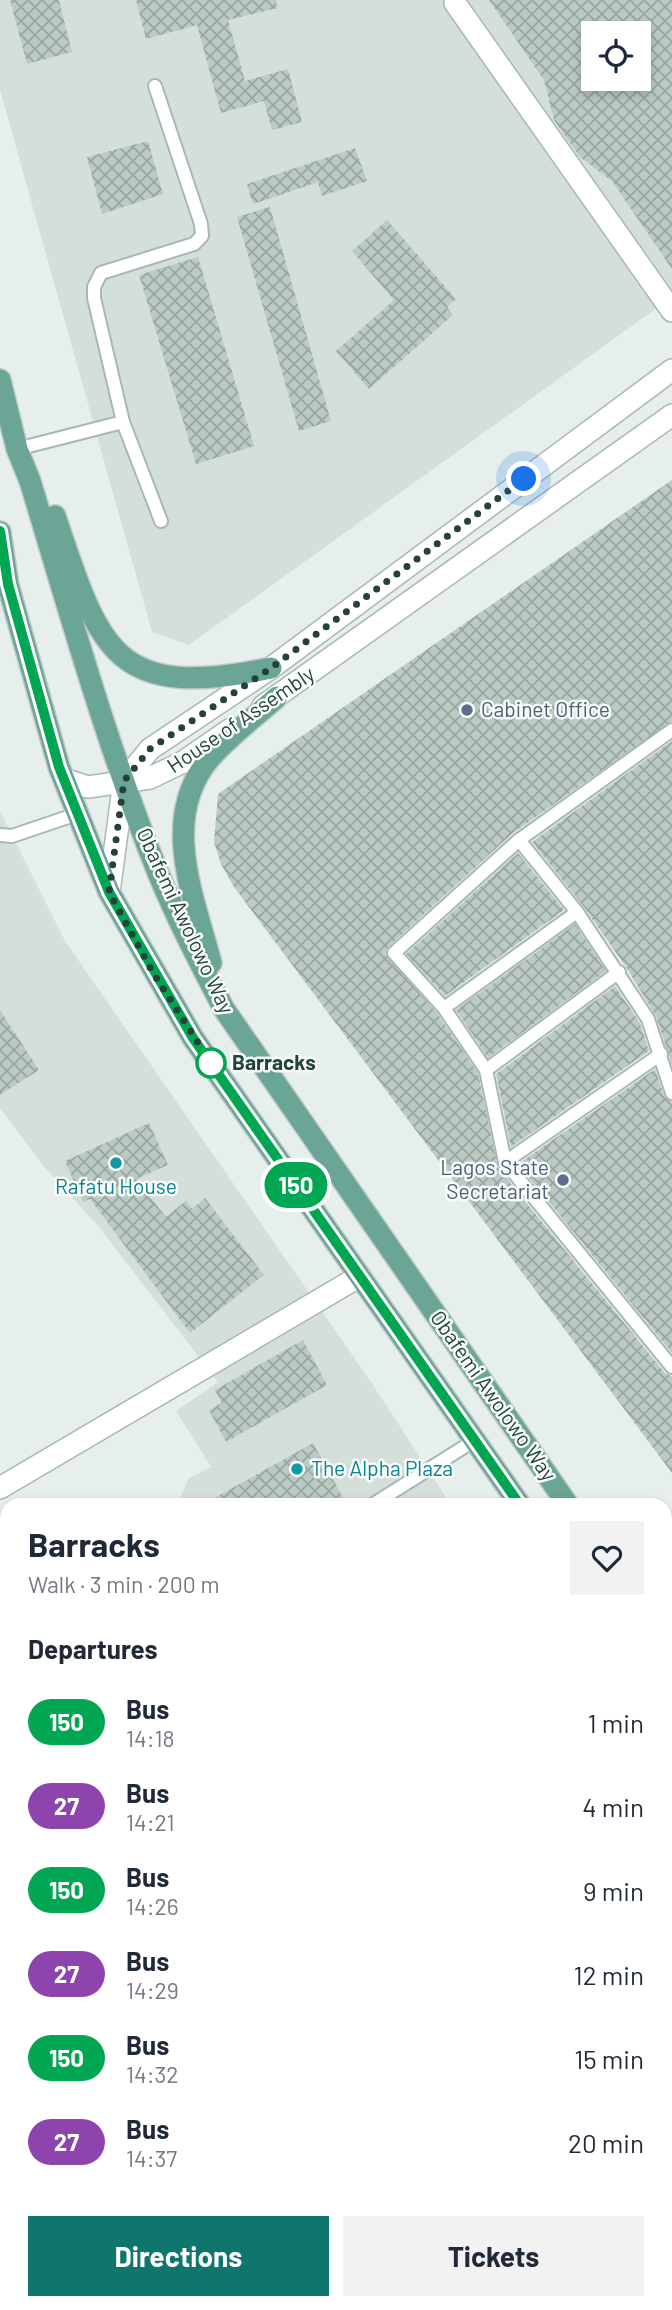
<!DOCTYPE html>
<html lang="en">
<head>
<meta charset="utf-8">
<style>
	:root { --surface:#fff; --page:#f2f2f3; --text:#1f2937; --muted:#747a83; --accent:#0f766e }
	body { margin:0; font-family:Barlow,sans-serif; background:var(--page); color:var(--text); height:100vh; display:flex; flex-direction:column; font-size:26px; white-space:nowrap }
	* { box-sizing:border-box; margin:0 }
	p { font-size:23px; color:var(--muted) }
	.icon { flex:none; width:38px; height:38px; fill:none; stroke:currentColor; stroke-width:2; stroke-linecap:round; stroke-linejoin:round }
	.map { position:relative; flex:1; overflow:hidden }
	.panel { position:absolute; left:0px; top:1498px; width:672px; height:812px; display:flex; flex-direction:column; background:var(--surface); border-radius:21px 21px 0 0; box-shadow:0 4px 10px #0003 }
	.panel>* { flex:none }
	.badge { padding:0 14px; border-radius:23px; font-size:24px; line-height:46px }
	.tools { position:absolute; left:581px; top:21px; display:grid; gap:14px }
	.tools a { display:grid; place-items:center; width:70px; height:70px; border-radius:0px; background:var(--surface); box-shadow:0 4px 10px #0003; font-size:35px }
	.you { position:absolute; width:35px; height:35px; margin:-18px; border:5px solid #fff; border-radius:50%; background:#1a73e8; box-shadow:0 0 0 10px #1a73e833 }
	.map>.badge { position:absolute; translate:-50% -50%; box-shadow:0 0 0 4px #fff }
	h2 { padding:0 28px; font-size:26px; line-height:63px }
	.round { display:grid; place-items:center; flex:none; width:74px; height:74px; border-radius:0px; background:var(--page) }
	.headline { display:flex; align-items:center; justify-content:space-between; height:119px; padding:0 28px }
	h1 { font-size:33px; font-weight:700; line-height:52px }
	.action { display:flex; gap:14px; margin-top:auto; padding:14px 28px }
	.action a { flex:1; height:80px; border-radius:0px; background:var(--accent); color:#fff; font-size:28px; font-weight:700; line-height:80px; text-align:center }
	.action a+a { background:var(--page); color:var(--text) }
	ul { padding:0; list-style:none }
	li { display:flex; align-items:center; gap:21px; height:84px; padding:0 28px }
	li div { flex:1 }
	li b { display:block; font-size:26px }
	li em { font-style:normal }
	li .badge { min-width:77px; font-weight:700; text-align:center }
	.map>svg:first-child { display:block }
	.built { fill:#d4dfda; fill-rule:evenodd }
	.building { fill:url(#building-cross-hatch); fill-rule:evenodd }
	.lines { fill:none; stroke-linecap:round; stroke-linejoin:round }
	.service-casing { stroke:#a8b8b2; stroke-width:16 }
	.minor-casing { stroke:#a8b8b2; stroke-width:24 }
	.tertiary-casing { stroke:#a8b8b2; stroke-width:24 }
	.primary-casing { stroke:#c2cac8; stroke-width:24 }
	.service { stroke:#fff; stroke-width:12 }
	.minor { stroke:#fff; stroke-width:21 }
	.tertiary { stroke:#fff; stroke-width:21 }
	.primary { stroke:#6aa596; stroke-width:21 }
	.line-casing { stroke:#fff; stroke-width:16 }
	.line { stroke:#00a651; stroke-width:10 }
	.walk { stroke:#24423a; stroke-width:7; stroke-dasharray:0 12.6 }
	.service-dot { fill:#5c6f8a; stroke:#f7fbf9; stroke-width:2.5 }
	.stop-dot { fill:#fff; stroke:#00a651; stroke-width:3.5 }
	.culture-dot { fill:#0f9aa8; stroke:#f7fbf9; stroke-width:2.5 }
	.labels { text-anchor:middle; stroke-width:5; stroke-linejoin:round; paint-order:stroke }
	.service-label { font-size:21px; fill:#4e5e75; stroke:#f7fbf9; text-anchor:start }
	.street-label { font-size:21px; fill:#24423a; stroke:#f7fbf9 }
	.stop-label { font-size:21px; font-weight:bold; fill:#24423a; stroke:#f7fbf9; text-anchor:start }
	.culture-label { font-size:21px; fill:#0d838f; stroke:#f7fbf9 }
</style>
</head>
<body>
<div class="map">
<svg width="672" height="2310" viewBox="0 0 672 2310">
	<defs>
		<pattern id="building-cross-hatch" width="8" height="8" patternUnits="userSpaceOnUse" patternTransform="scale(1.75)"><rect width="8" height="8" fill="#bbcac4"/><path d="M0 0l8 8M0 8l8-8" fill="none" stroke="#98a6a0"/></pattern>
	</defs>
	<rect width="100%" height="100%" fill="#e6efeb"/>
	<g class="built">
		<path d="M0 0H672V297L189 645 152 632 0 90ZM593 33H639V79H593Z"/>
		<polygon points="0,811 65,941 371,1382 451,1505 177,1505 189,1478 211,1467 176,1411 218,1382 99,1227 46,1169 0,1108"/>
		<polygon points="0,1854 7,1854 7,2060 0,2065"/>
		<polygon points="665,1889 672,1897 672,2132 665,2137"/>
	</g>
	<g class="building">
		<polygon points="10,0 59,0 72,52 27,64"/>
		<polygon points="136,0 276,0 277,8 228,20 245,81 288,69 302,122 272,130 264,101 221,113 197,25 146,39"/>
		<path d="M489 0H672V269L612 181 580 157 554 120 544 80ZM593 33H639V79H593Z"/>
		<polygon points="148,141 163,194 102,214 87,157"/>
		<polygon points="355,148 367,181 322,196 318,182 253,204 247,185 250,183"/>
		<polygon points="270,207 331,421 299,431 237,217"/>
		<polygon points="387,220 456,299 447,307 453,315 369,389 336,351 394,300 352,251"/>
		<polygon points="198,257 254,446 196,464 139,275"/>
		<polygon points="672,480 672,721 513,833 388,947 385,954 437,1013 478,1073 498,1168 665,1373 672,1376 672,1473 234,887 221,864 214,842 218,794"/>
		<polygon points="672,741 672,1065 656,1016 626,967 584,907 532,842"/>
		<polygon points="518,853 564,910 445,996 406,954"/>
		<polygon points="575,924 606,971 488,1058 456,1010"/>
		<polygon points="615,986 640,1023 649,1051 511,1147 496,1074"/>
		<polygon points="0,1010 39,1070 0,1095"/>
		<polygon points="655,1069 664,1096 672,1102 672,1353 518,1164"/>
		<polygon points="149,1123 168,1165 136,1179 166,1217 186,1201 192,1209 205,1198 264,1275 190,1333 90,1199 83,1202 65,1161"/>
		<polygon points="303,1340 327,1385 226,1442 209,1410 222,1403 215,1390"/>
		<polygon points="313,1443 347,1505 202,1505"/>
	</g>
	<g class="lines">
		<g class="service-casing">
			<g id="service">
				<polyline points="155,86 201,224 202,236 194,244 101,273 94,287 94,298 123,422 161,521"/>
				<polyline points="17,449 123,422"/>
				<polyline points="672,730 519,840 394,953 444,1008 486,1070 505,1162 672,1367"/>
				<polyline points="0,835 12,836 77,814"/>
				<polyline points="519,840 577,912 648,1019 672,1093"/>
				<polyline points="444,1008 577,912"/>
				<polyline points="486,1070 619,972"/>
				<polyline points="505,1162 661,1054"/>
				<polyline points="372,1505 475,1440"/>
				<polyline points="665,1529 672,1524"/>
				<polyline points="665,1961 672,1971"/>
				<polyline points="665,1993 672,1989"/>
				<polyline points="665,2283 672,2295"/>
				<polyline points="109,2310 124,2309"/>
			</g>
		</g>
		<g class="minor-casing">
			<g id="minor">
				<polyline points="455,3 672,311"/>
				<polyline points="0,1488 360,1276"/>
				<polyline points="0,1833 7,1832"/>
				<polyline points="44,2303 44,2310"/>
			</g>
		</g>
		<g class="tertiary-casing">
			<g id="tertiary">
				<polyline points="263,706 672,415"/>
				<polyline points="66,780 88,787 150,778 183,762 231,729"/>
				<polyline points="109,892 124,781 150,749 271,668 672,370"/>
				<polyline points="665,1789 672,1787"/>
				<polyline points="0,2127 7,2123"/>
				<polyline points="0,2202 7,2198"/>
			</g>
		</g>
		<g class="primary-casing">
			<g id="primary">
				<path d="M0 380 17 449 30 481C70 613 107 747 159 875 178 921 201 965 224 1009L568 1505"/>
				<path d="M55 516C100 651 114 701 271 668"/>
				<polyline points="0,532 8,585 59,767 109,892 193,1038 520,1505"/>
				<path d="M211 963C194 897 159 818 210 758 229 736 255 717 277 697"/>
				<polyline points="665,1642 672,1652"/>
				<polyline points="665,1712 672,1722"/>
			</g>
		</g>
		<use href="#service" class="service"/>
		<use href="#minor" class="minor"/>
		<use href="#tertiary" class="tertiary"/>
		<use href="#primary" class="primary"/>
	</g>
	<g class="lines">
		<g class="line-casing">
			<polyline id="line" points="0,531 8,584 59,767 109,892 193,1038 520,1505"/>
		</g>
		<use href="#line" class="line"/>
		<polyline class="walk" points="211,1063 152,971 109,892 124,781 150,749 271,668 524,479"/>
	</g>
	<g class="service-dot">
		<circle cx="467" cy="710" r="7"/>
		<circle cx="563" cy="1180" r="7"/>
	</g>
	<circle class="stop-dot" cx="211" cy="1063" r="14"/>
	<g class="culture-dot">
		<circle cx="116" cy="1163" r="7"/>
		<circle cx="297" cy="1469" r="7"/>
	</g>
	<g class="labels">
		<g class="service-label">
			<text x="481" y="717">Cabinet Office</text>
			<text x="549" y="1175" text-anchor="end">Lagos State<tspan x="549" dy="24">Secretariat</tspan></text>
		</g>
		<g class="street-label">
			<text transform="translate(241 720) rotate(-34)" y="7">House of Assembly</text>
			<text transform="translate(185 921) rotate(65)" y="7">Obafemi Awolowo Way</text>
			<text transform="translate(493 1396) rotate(55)" y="7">Obafemi Awolowo Way</text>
		</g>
		<g class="stop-label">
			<text x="232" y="1070">Barracks</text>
		</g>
		<g class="culture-label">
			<text x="116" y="1194">Rafatu House</text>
			<text x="311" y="1476" text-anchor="start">The Alpha Plaza</text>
		</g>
	</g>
</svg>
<div class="tools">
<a><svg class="icon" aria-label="locate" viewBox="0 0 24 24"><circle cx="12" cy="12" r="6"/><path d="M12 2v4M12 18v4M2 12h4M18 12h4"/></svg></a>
</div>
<div class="you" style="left:524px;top:479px"></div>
<b class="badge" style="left:296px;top:1185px;background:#00a651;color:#fff">150</b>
<section class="panel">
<div class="headline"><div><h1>Barracks</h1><p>Walk · 3 min · 200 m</p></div><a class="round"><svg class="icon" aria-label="heart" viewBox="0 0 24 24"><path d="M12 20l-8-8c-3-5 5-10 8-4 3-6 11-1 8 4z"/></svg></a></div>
<h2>Departures</h2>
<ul>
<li><span class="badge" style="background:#00a651;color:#fff">150</span><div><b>Bus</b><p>14:18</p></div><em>1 min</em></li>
<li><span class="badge" style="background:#8e44ad;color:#fff">27</span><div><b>Bus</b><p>14:21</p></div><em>4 min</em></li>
<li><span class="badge" style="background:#00a651;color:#fff">150</span><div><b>Bus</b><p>14:26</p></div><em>9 min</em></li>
<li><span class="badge" style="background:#8e44ad;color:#fff">27</span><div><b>Bus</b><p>14:29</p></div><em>12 min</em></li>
<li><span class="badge" style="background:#00a651;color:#fff">150</span><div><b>Bus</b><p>14:32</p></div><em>15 min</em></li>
<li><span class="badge" style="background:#8e44ad;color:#fff">27</span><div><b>Bus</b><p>14:37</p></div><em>20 min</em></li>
</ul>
<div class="action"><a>Directions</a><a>Tickets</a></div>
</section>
</div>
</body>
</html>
